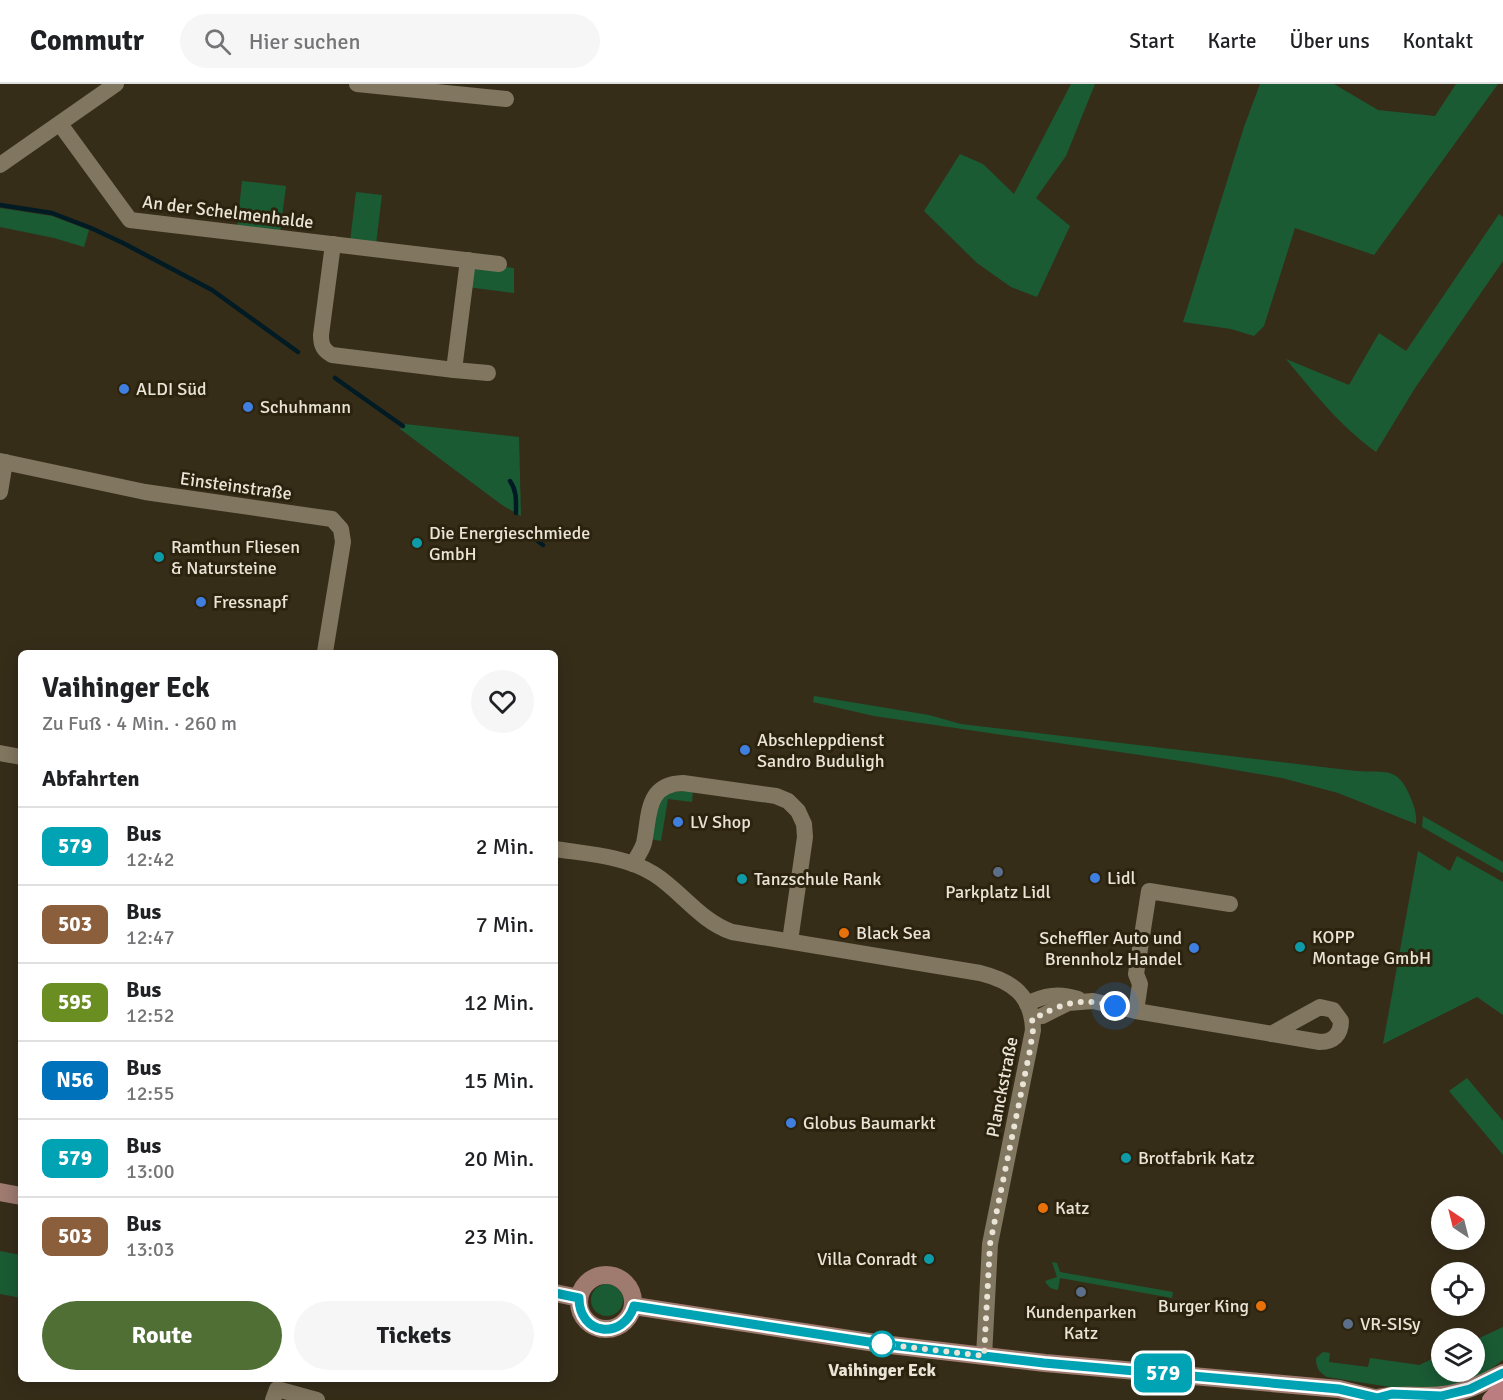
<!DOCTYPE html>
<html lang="de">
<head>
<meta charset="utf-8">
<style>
	:root { --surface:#fff; --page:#f6f6f6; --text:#202124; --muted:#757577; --line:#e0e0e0; --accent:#4f6f34 }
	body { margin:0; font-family:Signika,sans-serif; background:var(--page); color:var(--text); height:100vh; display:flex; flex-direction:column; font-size:22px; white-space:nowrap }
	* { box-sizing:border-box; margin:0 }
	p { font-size:20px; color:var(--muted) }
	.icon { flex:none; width:33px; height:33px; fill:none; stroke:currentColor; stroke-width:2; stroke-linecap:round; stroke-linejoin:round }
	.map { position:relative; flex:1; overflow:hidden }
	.drawer { position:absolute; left:18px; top:566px; width:540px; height:732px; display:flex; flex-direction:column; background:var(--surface); border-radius:9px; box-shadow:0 3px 15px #0003 }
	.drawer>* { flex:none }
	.badge { padding:0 12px; border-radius:9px; font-size:21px; line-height:39px }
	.needle { width:39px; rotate:325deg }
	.tools { position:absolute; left:1431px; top:1112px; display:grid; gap:12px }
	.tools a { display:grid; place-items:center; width:54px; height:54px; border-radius:50%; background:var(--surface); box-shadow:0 3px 15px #0003; font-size:30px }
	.you { position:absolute; width:30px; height:30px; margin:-15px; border:4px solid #fff; border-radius:50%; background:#1a73e8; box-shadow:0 0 0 9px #1a73e833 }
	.map>.badge { position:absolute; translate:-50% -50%; box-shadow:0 0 0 3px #fff }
	h2 { padding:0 24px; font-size:22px; line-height:54px }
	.round { display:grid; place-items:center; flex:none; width:63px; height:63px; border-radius:32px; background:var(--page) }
	.summary { display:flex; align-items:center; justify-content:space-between; height:102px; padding:0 24px }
	h1 { font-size:28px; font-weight:800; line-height:45px }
	.button { display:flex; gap:12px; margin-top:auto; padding:12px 24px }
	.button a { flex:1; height:69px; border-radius:36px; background:var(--accent); color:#fff; font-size:24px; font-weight:800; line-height:69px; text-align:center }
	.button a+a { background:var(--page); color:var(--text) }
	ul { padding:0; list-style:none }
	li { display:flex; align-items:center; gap:18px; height:78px; padding:0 24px; border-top:2px solid var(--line) }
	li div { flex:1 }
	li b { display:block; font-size:22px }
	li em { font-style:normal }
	li .badge { min-width:66px; font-weight:700; text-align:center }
	header { display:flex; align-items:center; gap:36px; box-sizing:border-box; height:84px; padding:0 30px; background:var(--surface); border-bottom:2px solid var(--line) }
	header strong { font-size:28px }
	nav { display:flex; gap:33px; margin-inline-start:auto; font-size:21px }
	.search { width:420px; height:54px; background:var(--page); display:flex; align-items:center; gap:15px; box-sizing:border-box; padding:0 21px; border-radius:33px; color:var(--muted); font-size:22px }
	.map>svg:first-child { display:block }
	.green { fill:#1a5b34 }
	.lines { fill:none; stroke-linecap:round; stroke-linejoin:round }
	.stream { stroke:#001b24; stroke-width:4.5 }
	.street { stroke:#81765f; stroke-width:16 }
	.secondary { stroke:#9e7a6f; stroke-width:18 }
	.primary { stroke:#bb7d7f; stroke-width:18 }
	.line-casing { stroke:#fff; stroke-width:14 }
	.line { stroke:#00a3b4; stroke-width:9 }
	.walk { stroke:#eae4d7; stroke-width:6; stroke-dasharray:0 10.8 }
	.shop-dot { fill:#3f7fe0; stroke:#2c230f; stroke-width:2 }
	.culture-dot { fill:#0f9aa8; stroke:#2c230f; stroke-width:2 }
	.service-dot { fill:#5c6f8a; stroke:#2c230f; stroke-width:2 }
	.food-dot { fill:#e8710a; stroke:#2c230f; stroke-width:2 }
	.stop-dot { fill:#fff; stroke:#00a3b4; stroke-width:3 }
	.labels { text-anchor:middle; stroke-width:6; stroke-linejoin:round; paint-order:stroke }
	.street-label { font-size:18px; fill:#eae4d7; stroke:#2c230f }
	.poi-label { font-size:18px; fill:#eae4d7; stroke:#2c230f; text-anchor:start }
	.stop-label { font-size:18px; font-weight:bold; fill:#eae4d7; stroke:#2c230f }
</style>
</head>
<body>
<header>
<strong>Commutr</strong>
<div class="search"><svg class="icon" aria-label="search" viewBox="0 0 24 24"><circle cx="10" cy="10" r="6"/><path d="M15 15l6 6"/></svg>Hier suchen</div>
<nav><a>Start</a><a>Karte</a><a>Über uns</a><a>Kontakt</a></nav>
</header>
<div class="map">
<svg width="1503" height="1316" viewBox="0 0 1503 1316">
	<rect width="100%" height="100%" fill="#362d19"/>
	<g class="green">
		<polygon points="1071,0 1095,0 1066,72 1036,114 1070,142 1037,213 1011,203 977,179 924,127 960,70 983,80 1014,110"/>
		<polygon points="1260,0 1334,0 1378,26 1435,32 1456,0 1498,0 1374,171 1295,144 1264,242 1254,252 1231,245 1183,238 1244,43"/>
		<polygon points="242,97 286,102 280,149 237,144"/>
		<polygon points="356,108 382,111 376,160 350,157"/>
		<polygon points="0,124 52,132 89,146 84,163 54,154 0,143"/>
		<path d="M1499 130 1503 133V177L1415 304 1376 368C1338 340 1316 311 1286 275L1349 301 1379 249 1406 267Z"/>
		<polygon points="470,179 514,184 514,209 467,203"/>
		<polygon points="405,340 519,353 521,432 502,421 400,345"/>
		<path d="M814 612 929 631 961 640 1356 687C1386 689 1397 682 1410 712 1414 722 1417 729 1416 740L1338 709 1282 694 1194 679 874 632 813 618Z"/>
		<polygon points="693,706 692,718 668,715 661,757 650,755 655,723 666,709"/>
		<polygon points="1423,732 1503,778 1503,789 1422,743"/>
		<polygon points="1418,767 1450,787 1457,772 1503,798 1503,931 1477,913 1383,960"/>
		<polygon points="1467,994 1503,1037 1503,1071 1449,1007"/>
		<polygon points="0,1167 21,1171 21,1214 0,1210"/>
		<path d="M1052 1178 1057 1179 1060 1188 1173 1208 1172 1214 1060 1194 1058 1206C1051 1205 1048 1203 1045 1197L1057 1193Z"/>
		<circle cx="607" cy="1216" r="16"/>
		<path d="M1503 1243V1276L1473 1298 1409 1306 1327 1293C1319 1288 1316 1284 1316 1274L1323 1268 1330 1269 1329 1278 1368 1283 1370 1274 1419 1281 1441 1271 1442 1287H1474L1475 1256Z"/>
	</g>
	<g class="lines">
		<g class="stream">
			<polyline points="0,121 52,129 91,144 123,159 212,206 298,268"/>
			<polyline points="335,294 403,342"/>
			<path d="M510 397C517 407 516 417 516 429"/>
			<polyline points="535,455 543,461"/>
		</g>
		<g class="street">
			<polyline points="357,0 506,15"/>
			<polyline points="60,40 130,136 499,180"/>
			<polyline points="0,81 116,0"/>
			<path d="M333 160 321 251C321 261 323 266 332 271L454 286 468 176"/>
			<polyline points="454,286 488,289"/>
			<polyline points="0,377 145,408 332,435 341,445 343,458 325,568"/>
			<polyline points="0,408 5,378"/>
			<polyline points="0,669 21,673"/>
			<path d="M555 765C588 770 625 772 654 790 681 807 700 837 732 848L980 889C1012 897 1032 911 1033 946L990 1160 984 1272"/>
			<path d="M633 780C637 773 642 766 644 759 650 732 645 700 683 699L776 712 788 717 798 727 804 740 805 753 790 857"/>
			<path d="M1027 920C1044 911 1059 909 1078 915"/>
			<polyline points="1136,927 1140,900 1136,890 1149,807 1230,820"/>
			<path d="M1032 934 1042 932 1068 919 1093 917 1136 927 1320 958C1333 958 1341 951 1341 937L1333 926 1320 923 1271 950"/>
			<polyline points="273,1316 277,1305 317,1316"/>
		</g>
		<g class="secondary">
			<polyline points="0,1108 21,1112"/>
			<circle cx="606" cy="1218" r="27"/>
			<polyline points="555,1209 579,1214"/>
			<polyline points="634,1222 882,1260 1045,1279 1339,1305 1382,1316"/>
			<path d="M1377 1314C1399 1309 1420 1314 1442 1311 1464 1309 1483 1299 1503 1289"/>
		</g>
		<polyline class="primary" points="1491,1316 1503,1304"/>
	</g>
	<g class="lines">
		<g class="line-casing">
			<path id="line" d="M555 1209 579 1214C579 1251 623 1257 634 1222L882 1260 1044 1279 1339 1305 1377 1314 1392 1310 1441 1312 1470 1305 1503 1289"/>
		</g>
		<use href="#line" class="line"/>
		<path class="walk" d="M882 1260 984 1272 990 1160 1030 966 1033 946 1032 934C1041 932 1046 928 1054 925 1075 915 1093 917 1115 922"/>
	</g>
	<g class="shop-dot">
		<circle cx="124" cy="305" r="6"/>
		<circle cx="248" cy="323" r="6"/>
		<circle cx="201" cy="518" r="6"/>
		<circle cx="745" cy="666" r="6"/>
		<circle cx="678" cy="738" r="6"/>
		<circle cx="1095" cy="794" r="6"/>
		<circle cx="1194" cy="864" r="6"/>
		<circle cx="791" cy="1039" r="6"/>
	</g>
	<g class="culture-dot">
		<circle cx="417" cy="459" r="6"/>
		<circle cx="159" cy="473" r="6"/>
		<circle cx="742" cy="795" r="6"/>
		<circle cx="1300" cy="863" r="6"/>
		<circle cx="1126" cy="1074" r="6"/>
		<circle cx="929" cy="1175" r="6"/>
	</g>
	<g class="service-dot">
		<circle cx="998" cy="788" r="6"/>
		<circle cx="1081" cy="1208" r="6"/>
		<circle cx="1348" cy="1240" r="6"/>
	</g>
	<g class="food-dot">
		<circle cx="844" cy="849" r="6"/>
		<circle cx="1043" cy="1124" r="6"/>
		<circle cx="1261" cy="1222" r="6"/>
	</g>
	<circle class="stop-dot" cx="882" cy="1260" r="12"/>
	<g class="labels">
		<g class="street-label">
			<text transform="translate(228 128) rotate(7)" y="6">An der Schelmenhalde</text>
			<text transform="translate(236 402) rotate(8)" y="6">Einsteinstraße</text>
			<text transform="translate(1002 1003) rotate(-79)" y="6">Planckstraße</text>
		</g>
		<g class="poi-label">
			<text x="136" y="311">ALDI Süd</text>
			<text x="260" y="329">Schuhmann</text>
			<text x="429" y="455">Die Energieschmiede<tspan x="429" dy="21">GmbH</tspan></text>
			<text x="171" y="469">Ramthun Fliesen<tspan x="171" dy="21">&amp; Natursteine</tspan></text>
			<text x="213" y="524">Fressnapf</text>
			<text x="757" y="662">Abschleppdienst<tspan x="757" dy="21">Sandro Buduligh</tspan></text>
			<text x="690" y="744">LV Shop</text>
			<text x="1107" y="800">Lidl</text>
			<text x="754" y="801">Tanzschule Rank</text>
			<text x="998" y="814" text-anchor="middle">Parkplatz Lidl</text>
			<text x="856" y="855">Black Sea</text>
			<text x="1312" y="859">KOPP<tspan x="1312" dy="21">Montage GmbH</tspan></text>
			<text x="1182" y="860" text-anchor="end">Scheffler Auto und<tspan x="1182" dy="21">Brennholz Handel</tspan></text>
			<text x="803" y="1045">Globus Baumarkt</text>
			<text x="1138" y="1080">Brotfabrik Katz</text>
			<text x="1055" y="1130">Katz</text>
			<text x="917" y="1181" text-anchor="end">Villa Conradt</text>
			<text x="1249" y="1228" text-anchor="end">Burger King</text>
			<text x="1081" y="1234" text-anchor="middle">Kundenparken<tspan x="1081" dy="21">Katz</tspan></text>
			<text x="1360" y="1246">VR-SISy</text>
		</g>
		<g class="stop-label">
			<text x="882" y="1292">Vaihinger Eck</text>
		</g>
	</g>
</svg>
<div class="tools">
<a><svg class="needle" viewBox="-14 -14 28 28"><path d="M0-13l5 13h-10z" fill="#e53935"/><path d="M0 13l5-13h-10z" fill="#757577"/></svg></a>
<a><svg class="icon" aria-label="locate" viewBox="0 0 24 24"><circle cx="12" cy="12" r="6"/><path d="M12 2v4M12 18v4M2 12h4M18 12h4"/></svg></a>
<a><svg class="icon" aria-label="layers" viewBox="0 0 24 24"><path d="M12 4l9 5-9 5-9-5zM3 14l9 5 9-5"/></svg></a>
</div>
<div class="you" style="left:1115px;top:922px"></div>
<b class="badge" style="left:1163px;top:1289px;background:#00a3b4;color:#fff">579</b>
<section class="drawer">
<div class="summary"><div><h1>Vaihinger Eck</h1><p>Zu Fuß · 4 Min. · 260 m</p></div><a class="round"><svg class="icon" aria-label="heart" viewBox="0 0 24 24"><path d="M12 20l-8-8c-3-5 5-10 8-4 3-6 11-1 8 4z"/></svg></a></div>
<h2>Abfahrten</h2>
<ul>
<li><span class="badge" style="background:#00a3b4;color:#fff">579</span><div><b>Bus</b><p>12:42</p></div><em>2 Min.</em></li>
<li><span class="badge" style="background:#8b5e3c;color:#fff">503</span><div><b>Bus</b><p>12:47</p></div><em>7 Min.</em></li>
<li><span class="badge" style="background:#6b8e23;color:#fff">595</span><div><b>Bus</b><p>12:52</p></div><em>12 Min.</em></li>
<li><span class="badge" style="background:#0072bc;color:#fff">N56</span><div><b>Bus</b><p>12:55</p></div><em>15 Min.</em></li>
<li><span class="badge" style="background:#00a3b4;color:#fff">579</span><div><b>Bus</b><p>13:00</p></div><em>20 Min.</em></li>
<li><span class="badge" style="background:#8b5e3c;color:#fff">503</span><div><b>Bus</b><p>13:03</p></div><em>23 Min.</em></li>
</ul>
<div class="button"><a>Route</a><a>Tickets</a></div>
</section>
</div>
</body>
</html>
